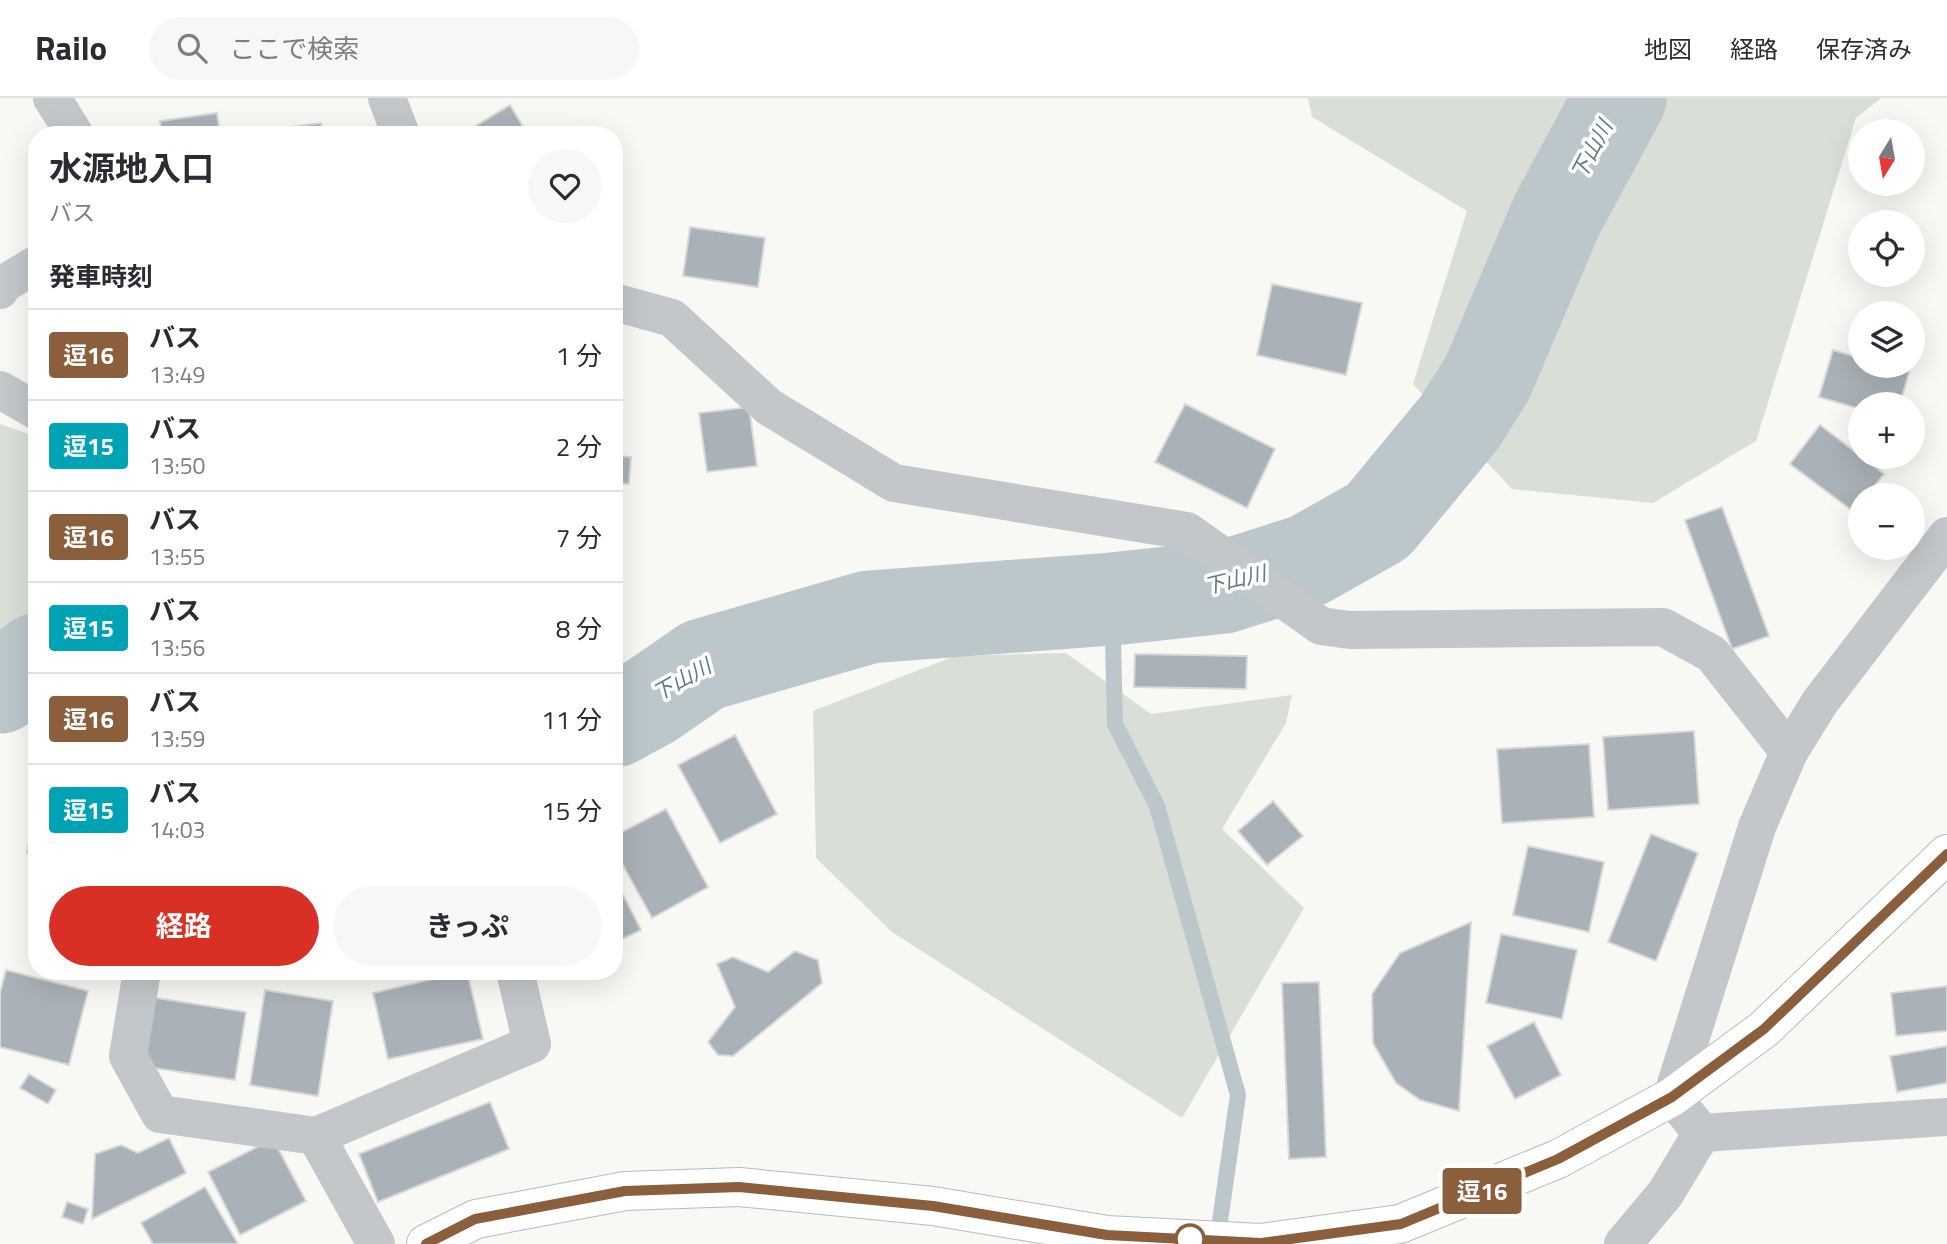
<!DOCTYPE html>
<html lang="ja">
<head>
<meta charset="utf-8">
<style>
	:root { --surface:#fff; --page:#f7f7f7; --text:#2b2b33; --muted:#7c7c81; --line:#e1e1e2; --accent:#d93025 }
	body { margin:0; font-family:"Titillium Web","Noto Sans JP",sans-serif; background:var(--page); color:var(--text); height:100vh; display:flex; flex-direction:column; font-size:26px; white-space:nowrap }
	* { box-sizing:border-box; margin:0 }
	p { font-size:23px; color:var(--muted) }
	.icon { flex:none; width:38px; height:38px; fill:none; stroke:currentColor; stroke-width:2; stroke-linecap:round; stroke-linejoin:round }
	.map { position:relative; flex:1; overflow:hidden }
	.sheet { position:absolute; left:28px; top:28px; width:595px; height:854px; display:flex; flex-direction:column; background:var(--surface); border-radius:28px; box-shadow:0 7px 28px #0002 }
	.sheet>* { flex:none }
	.badge { padding:0 14px; border-radius:5px; font-size:24px; line-height:46px }
	.needle { width:46px; rotate:191deg }
	.fabs { position:absolute; left:1848px; top:21px; display:grid; gap:14px }
	.fabs a { display:grid; place-items:center; width:77px; height:77px; border-radius:50%; background:var(--surface); box-shadow:0 7px 28px #0002; font-size:35px }
	.map>.badge { position:absolute; translate:-50% -50%; box-shadow:0 0 0 4px #fff }
	h2 { padding:0 21px; font-size:26px; line-height:63px }
	.round { display:grid; place-items:center; flex:none; width:74px; height:74px; border-radius:37px; background:var(--page) }
	.headline { display:flex; align-items:center; justify-content:space-between; height:119px; padding:0 21px }
	h1 { font-size:33px; font-weight:700; line-height:52px }
	.action { display:flex; gap:14px; margin-top:auto; padding:14px 21px }
	.action a { flex:1; height:80px; border-radius:42px; background:var(--accent); color:#fff; font-size:28px; font-weight:700; line-height:80px; text-align:center }
	.action a+a { background:var(--page); color:var(--text) }
	ul { padding:0; list-style:none }
	li { display:flex; align-items:center; gap:21px; height:91px; padding:0 21px; border-top:2px solid var(--line) }
	li div { flex:1 }
	li b { display:block; font-size:26px }
	li em { font-style:normal }
	li .badge { min-width:77px; font-weight:700; text-align:center }
	header { display:flex; align-items:center; gap:42px; box-sizing:border-box; height:98px; padding:0 35px; background:var(--surface); border-bottom:2px solid var(--line) }
	header strong { font-size:33px }
	nav { display:flex; gap:38px; margin-inline-start:auto; font-size:24px }
	.search { width:490px; height:63px; background:var(--page); display:flex; align-items:center; gap:18px; box-sizing:border-box; padding:0 24px; border-radius:38px; color:var(--muted); font-size:26px }
	.map>svg:first-child { display:block }
	.green { fill:#d9dfd6 }
	.lines { fill:none; stroke-linecap:round; stroke-linejoin:round }
	.stream { stroke:#bbc7cb; stroke-width:16 }
	.river { stroke:#bbc7cb; stroke-width:93 }
	.building { fill:#a9b2b8; stroke:#d9d9d7; stroke-width:2 }
	.major-casing { stroke:#b6bbbe; stroke-width:40 }
	.minor { stroke:#c3c7ca; stroke-width:38 }
	.major { stroke:#fff; stroke-width:38 }
	.line-casing { stroke:#fff; stroke-width:16 }
	.line { stroke:#8b5e3c; stroke-width:10 }
	.stop-dot { fill:#fff; stroke:#8b5e3c; stroke-width:3.5 }
	.labels { text-anchor:middle; stroke-width:7; stroke-linejoin:round; paint-order:stroke }
	.water-label { font-size:21px; font-style:italic; fill:#627a82; stroke:#fff }
</style>
</head>
<body>
<header>
<strong>Railo</strong>
<div class="search"><svg class="icon" aria-label="search" viewBox="0 0 24 24"><circle cx="10" cy="10" r="6"/><path d="M15 15l6 6"/></svg>ここで検索</div>
<nav><a>地図</a><a>経路</a><a>保存済み</a></nav>
</header>
<div class="map">
<svg width="1947" height="1146" viewBox="0 0 1947 1146">
	<rect width="100%" height="100%" fill="#f8f8f5"/>
	<g class="green">
		<polygon points="1308,0 1881,0 1856,20 1756,343 1653,405 1512,391 1413,286 1467,113 1312,19"/>
		<polygon points="0,326 37,339 37,611 0,607"/>
		<polygon points="1066,555 1151,616 1292,597 1286,625 1222,731 1304,810 1182,1020 892,834 816,760 813,613 955,558"/>
	</g>
	<g class="lines">
		<polyline class="stream" points="1112,501 1115,626 1157,708 1238,997 1217,1144"/>
		<g class="river">
			<polyline points="0,589 37,562"/>
			<polyline points="614,623 651,603 703,567 869,519 1112,501 1224,489 1309,462 1378,423 1459,325 1487,281 1556,119 1620,0"/>
		</g>
	</g>
	<g class="building">
		<polygon points="510,7 528,37 461,37"/>
		<polygon points="217,15 220,37 162,37 160,23"/>
		<polygon points="321,25 323,37 242,37 242,35"/>
		<polygon points="690,129 765,140 758,189 683,178"/>
		<polygon points="1272,186 1362,205 1346,277 1257,257"/>
		<polygon points="1833,252 1860,260 1860,268 1888,268 1909,274 1900,306 1860,306 1860,311 1819,299"/>
		<polygon points="1185,306 1275,351 1247,410 1155,364"/>
		<polygon points="749,309 757,368 707,374 699,315"/>
		<polygon points="1820,327 1884,376 1867,397 1860,397 1860,406 1854,414 1790,366"/>
		<polygon points="614,358 631,359 629,386 614,385"/>
		<polygon points="1722,409 1769,538 1732,551 1685,422"/>
		<polygon points="1135,556 1247,558 1246,591 1134,589"/>
		<polygon points="1694,633 1699,706 1608,712 1603,639"/>
		<polygon points="735,637 777,716 720,745 678,667"/>
		<polygon points="1589,646 1594,719 1502,725 1497,651"/>
		<polygon points="37,697 37,756 27,755"/>
		<polygon points="1273,703 1303,738 1267,767 1238,733"/>
		<polygon points="666,711 708,789 652,820 614,751 614,738"/>
		<polygon points="1651,736 1698,755 1656,863 1608,844"/>
		<polygon points="1528,748 1604,764 1589,834 1513,817"/>
		<polygon points="614,779 641,832 614,845"/>
		<polygon points="1471,824 1459,1013 1420,1002 1396,985 1373,945 1372,896 1400,855"/>
		<polygon points="1501,836 1577,852 1562,921 1486,905"/>
		<polygon points="795,853 818,862 822,885 733,958 718,957 708,944 735,909 717,866 733,859 768,874"/>
		<polygon points="6,872 88,893 69,967 0,949 0,895"/>
		<polygon points="467,873 483,941 388,961 373,895"/>
		<polygon points="1319,884 1326,1059 1289,1061 1282,885"/>
		<polygon points="1947,888 1947,933 1896,938 1891,895"/>
		<polygon points="265,892 333,903 318,998 250,987"/>
		<polygon points="150,899 246,914 235,982 140,968"/>
		<polygon points="1534,924 1561,977 1515,1001 1487,948"/>
		<polygon points="1947,948 1947,985 1897,994 1890,958"/>
		<polygon points="29,976 56,992 48,1006 20,990"/>
		<polygon points="490,1004 509,1051 378,1104 359,1056"/>
		<polygon points="169,1040 186,1075 92,1121 95,1056 121,1047 138,1055"/>
		<polygon points="273,1041 306,1103 240,1137 208,1074"/>
		<polygon points="205,1089 238,1146 153,1146 141,1125"/>
		<polygon points="67,1104 88,1111 83,1126 62,1119"/>
	</g>
	<g class="lines">
		<g class="major-casing">
			<polyline id="major" points="426,1146 476,1121 625,1093 739,1089 933,1108 1107,1137 1261,1145 1400,1126 1558,1061 1672,999 1764,931 1947,756"/>
		</g>
		<g class="minor">
			<polyline points="52,0 75,37"/>
			<polyline points="387,0 401,37"/>
			<polyline points="0,192 2,187 37,166"/>
			<polyline points="614,204 672,220 769,309 894,385 1187,433 1321,528 1350,532 1663,529 1712,556 1789,654"/>
			<polyline points="0,292 37,313"/>
			<polyline points="142,873 128,958 160,1016 316,1038 532,946 515,873"/>
			<polyline points="1702,1035 1947,1019"/>
			<polyline points="316,1038 376,1146"/>
			<polyline points="1623,1146 1665,1096 1702,1035 1672,999 1757,729 1789,654 1820,604 1947,438"/>
		</g>
		<use href="#major" class="major"/>
	</g>
	<g class="lines">
		<g class="line-casing">
			<polyline id="line" points="426,1146 475,1121 625,1093 739,1089 933,1108 1107,1137 1261,1145 1401,1126 1558,1061 1672,999 1764,931 1947,756"/>
		</g>
		<use href="#line" class="line"/>
	</g>
	<circle class="stop-dot" cx="1190" cy="1141" r="14"/>
	<g class="labels">
		<g class="water-label">
			<text transform="translate(1592 52) rotate(-62)" y="7">下山川</text>
			<text transform="translate(1235 482) rotate(-13)" y="7">下山川</text>
			<text transform="translate(682 582) rotate(-29)" y="7">下山川</text>
		</g>
	</g>
</svg>
<div class="fabs">
<a><svg class="needle" viewBox="-14 -14 28 28"><path d="M0-13l5 13h-10z" fill="#e53935"/><path d="M0 13l5-13h-10z" fill="#7c7c81"/></svg></a>
<a><svg class="icon" aria-label="locate" viewBox="0 0 24 24"><circle cx="12" cy="12" r="6"/><path d="M12 2v4M12 18v4M2 12h4M18 12h4"/></svg></a>
<a><svg class="icon" aria-label="layers" viewBox="0 0 24 24"><path d="M12 4l9 5-9 5-9-5zM3 14l9 5 9-5"/></svg></a>
<a>+</a>
<a>−</a>
</div>
<b class="badge" style="left:1482px;top:1093px;background:#8b5e3c;color:#fff">逗16</b>
<section class="sheet">
<div class="headline"><div><h1>水源地入口</h1><p>バス</p></div><a class="round"><svg class="icon" aria-label="heart" viewBox="0 0 24 24"><path d="M12 20l-8-8c-3-5 5-10 8-4 3-6 11-1 8 4z"/></svg></a></div>
<h2>発車時刻</h2>
<ul>
<li><span class="badge" style="background:#8b5e3c;color:#fff">逗16</span><div><b>バス</b><p>13:49</p></div><em>1 分</em></li>
<li><span class="badge" style="background:#00a3b4;color:#fff">逗15</span><div><b>バス</b><p>13:50</p></div><em>2 分</em></li>
<li><span class="badge" style="background:#8b5e3c;color:#fff">逗16</span><div><b>バス</b><p>13:55</p></div><em>7 分</em></li>
<li><span class="badge" style="background:#00a3b4;color:#fff">逗15</span><div><b>バス</b><p>13:56</p></div><em>8 分</em></li>
<li><span class="badge" style="background:#8b5e3c;color:#fff">逗16</span><div><b>バス</b><p>13:59</p></div><em>11 分</em></li>
<li><span class="badge" style="background:#00a3b4;color:#fff">逗15</span><div><b>バス</b><p>14:03</p></div><em>15 分</em></li>
</ul>
<div class="action"><a>経路</a><a>きっぷ</a></div>
</section>
</div>
</body>
</html>
